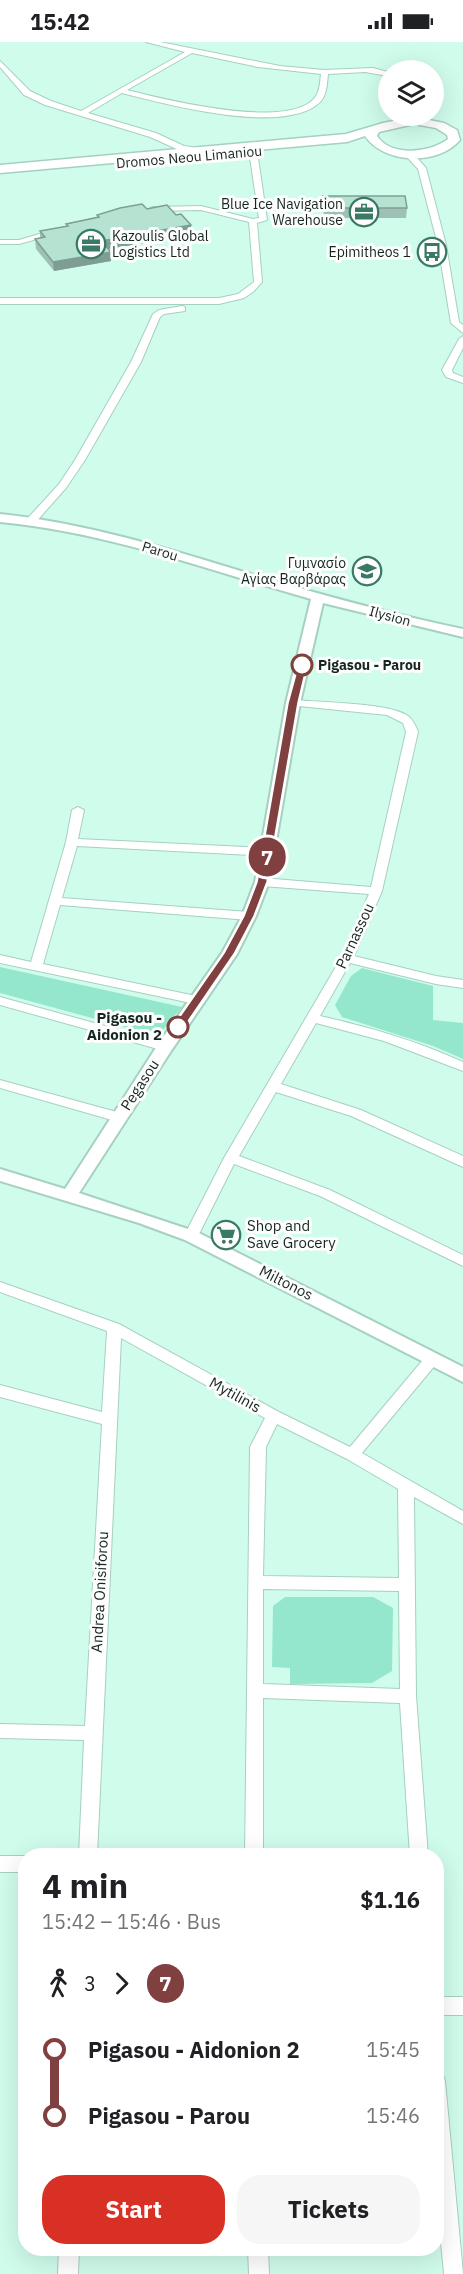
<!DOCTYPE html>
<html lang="en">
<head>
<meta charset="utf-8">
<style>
	:root { --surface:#fff; --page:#f6f6f6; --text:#202124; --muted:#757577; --accent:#d93025 }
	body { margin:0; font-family:"IBM Plex Sans",sans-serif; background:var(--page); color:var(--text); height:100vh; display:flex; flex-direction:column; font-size:22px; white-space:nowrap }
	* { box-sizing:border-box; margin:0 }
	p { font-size:20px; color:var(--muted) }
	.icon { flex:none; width:33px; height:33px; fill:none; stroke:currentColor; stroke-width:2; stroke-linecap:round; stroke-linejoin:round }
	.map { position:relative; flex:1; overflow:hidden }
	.panel { position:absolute; left:18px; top:1806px; width:426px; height:408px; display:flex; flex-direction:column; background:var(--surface); border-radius:24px; box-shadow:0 6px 24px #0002 }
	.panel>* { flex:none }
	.badge { padding:0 12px; border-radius:20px; font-size:21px; line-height:39px }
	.fabs { position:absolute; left:378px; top:18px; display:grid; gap:12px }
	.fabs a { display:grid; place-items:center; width:66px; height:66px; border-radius:50%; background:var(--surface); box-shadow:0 6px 24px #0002; font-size:30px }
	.map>.badge { position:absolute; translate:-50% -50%; box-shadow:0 0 0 3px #fff }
	.legs { display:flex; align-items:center; gap:9px; height:66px; padding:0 24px; font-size:20px }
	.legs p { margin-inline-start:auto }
	.summary { display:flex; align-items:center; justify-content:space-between; height:102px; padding:0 24px }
	h1 { font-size:33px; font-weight:700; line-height:45px }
	.primary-button { display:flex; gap:12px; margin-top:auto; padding:12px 24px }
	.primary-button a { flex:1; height:69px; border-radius:24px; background:var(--accent); color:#fff; font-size:24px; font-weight:700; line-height:69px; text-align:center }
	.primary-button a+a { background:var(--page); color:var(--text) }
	ul { padding:0 24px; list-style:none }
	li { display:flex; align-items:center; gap:21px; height:66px; font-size:22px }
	li i { display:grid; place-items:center; width:9px; height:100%; margin:0 8px; background:currentColor }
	li i::after { content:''; width:15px; height:15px; margin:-8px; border:4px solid; border-radius:50%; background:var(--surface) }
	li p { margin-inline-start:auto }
	li:first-child i { background:linear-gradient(#0000 50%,currentColor 0) }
	li:last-child i { background:linear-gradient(currentColor 50%,#0000 0) }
	.status { display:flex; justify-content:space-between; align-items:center; height:42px; padding:0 30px; background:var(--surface); direction:ltr }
	.status svg { height:16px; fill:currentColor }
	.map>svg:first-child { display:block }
	.green { fill:#94e7cc }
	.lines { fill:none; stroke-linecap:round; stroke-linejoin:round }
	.minor-casing { stroke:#a6d0c1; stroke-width:2 }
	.tertiary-casing { stroke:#a6d0c1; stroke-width:4 }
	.primary-casing { stroke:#a6d0c1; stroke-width:3 }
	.minor { fill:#fff; fill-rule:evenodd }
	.tertiary { fill:#fff; fill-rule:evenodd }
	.primary { fill:#fff; fill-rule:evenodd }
	.wall { fill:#9dc2b5 }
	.shaded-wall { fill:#7f9e93 }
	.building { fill:#b6e2d2; stroke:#7f9e93; stroke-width:1.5 }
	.line-1 { fill:#804040; stroke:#fff; stroke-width:1.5 }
	.stop-1-dot { fill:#fff; stroke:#804040; stroke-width:3 }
	.labels { text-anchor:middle; stroke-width:6; stroke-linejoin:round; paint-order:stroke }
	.far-street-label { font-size:14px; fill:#152620; stroke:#fdfdfd }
	.far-poi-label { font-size:14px; fill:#152620; stroke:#fdfdfd; text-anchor:end }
	.far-stop-label { font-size:14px; font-weight:bold; fill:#152620; stroke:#fdfdfd; text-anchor:start }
	.street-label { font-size:15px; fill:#152620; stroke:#fdfdfd }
	.stop-label { font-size:15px; font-weight:bold; fill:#152620; stroke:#fdfdfd; text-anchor:end }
	.poi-label { font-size:15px; fill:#152620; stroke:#fdfdfd; text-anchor:start }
</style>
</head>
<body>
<div class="status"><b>15:42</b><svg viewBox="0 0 49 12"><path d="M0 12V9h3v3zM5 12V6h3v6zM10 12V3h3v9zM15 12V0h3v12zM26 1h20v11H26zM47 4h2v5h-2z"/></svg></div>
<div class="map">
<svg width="463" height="2232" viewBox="0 0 463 2232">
	<rect width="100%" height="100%" fill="#d0fcec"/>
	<g class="green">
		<polygon points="0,925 182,965 158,994 0,951"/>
		<polygon points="362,926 433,944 433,978 463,981 463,1017 433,1004 342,975 335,963 351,934"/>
		<polygon points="285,1555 373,1555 393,1566 392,1629 372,1641 290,1642 290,1626 272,1625 273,1564"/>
	</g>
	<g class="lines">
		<g class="minor-casing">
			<g id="minor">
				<path d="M146 0H160L280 24 324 28 373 26 388 30V34L365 30 328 32C327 41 327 52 321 59 287 95 165 62 122 51L88 71 156 91 184 104 199 106 200 108 196 110 179 108 150 95 45 63 24 53 0 25V19L30 49 51 59 81 69 185 10ZM192 11 258 25 321 32C320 39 320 48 316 54 292 90 163 57 127 48Z"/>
				<polygon points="253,107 257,109 267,178 257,181 262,240 253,250 244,256 219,262 0,262 0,256 219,256 238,252 254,240 249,180 201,168 153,169 149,167 153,165 201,164 253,177 259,176 249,109"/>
				<polygon points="406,110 412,110 426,126 446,203 459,280 463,283 463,291 451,281 438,203 418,127 406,114"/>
				<polygon points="56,187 60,189 59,191 19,202 0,202 0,198 19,198"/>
				<polygon points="182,264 185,265 185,269 164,272 160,275 141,320 85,418 66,446 35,481 27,481 27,477 59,442 75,418 131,320 153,272 159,268"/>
				<polygon points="463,294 463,306 452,328 453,331 463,335 463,341 446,335 442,328 459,297"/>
				<path d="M293 658C317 660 391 661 408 674 413 678 416 684 418 690L382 849 354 914 436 934 463 938V946L436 942 350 921 320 974C369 985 417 999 463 1020V1029L384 999 316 981 281 1042 361 1068 463 1114V1125L351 1074 276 1050 239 1114 330 1148 463 1213V1224L320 1154 234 1122 196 1198H186L184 1194 224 1116 341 916 369 852 262 844 256 840 262 836 371 845 406 690 403 681 387 673 289 663 288 661Z"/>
				<polygon points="78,765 84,768 78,797 268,806 274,810 268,814 77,804 62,856 249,870 255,874 249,878 60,863 43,922 196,954 200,955 202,958 200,961 196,962 0,921 0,913 31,920 66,800 72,768"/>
				<polygon points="0,955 170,1002 171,1005 165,1009 0,963"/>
				<polygon points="0,1038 124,1072 126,1075 119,1080 0,1046"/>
				<path d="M0 1240 119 1282 279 1370 350 1405 427 1313H437L439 1317 437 1321 362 1411 463 1469V1482L414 1455 416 1654 428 1814H410L400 1661 263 1656V1814H245L250 1405 265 1376 121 1296 97 1814H79L84 1698 0 1696V1682L85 1684 102 1382 0 1355V1343L102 1370 107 1289 0 1250ZM277 1382 347 1417 398 1447 399 1536 263 1534 266 1405ZM263 1547 399 1549 400 1647 263 1642Z"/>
				<rect x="0" y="1814" width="26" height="16"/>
				<rect x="436" y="1955" width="27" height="18"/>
				<polygon points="436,2030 443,2033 445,2039 463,2232 444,2232 436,2148"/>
				<polygon points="59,2206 79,2206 78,2232 58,2232"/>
				<polygon points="248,2206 268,2206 269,2232 249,2232"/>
			</g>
		</g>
		<g class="tertiary-casing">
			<path id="tertiary" d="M0 472C85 481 166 506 247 531 319 552 390 572 463 587V595L323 561 300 661 269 840 256 874 237 912 171 1009 79 1151 197 1190 463 1325V1340L185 1198 139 1181 0 1139V1127L65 1147 159 1001 222 911 242 874 255 840 286 661 311 557C208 528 107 490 0 480Z"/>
		</g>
		<g class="primary-casing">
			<path id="primary" d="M414 75 444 81 457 88 460 98C438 124 384 122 365 94L347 100 0 131V123L346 92 383 81ZM414 82 436 86 447 93 448 97C430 111 391 115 377 94L379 90Z"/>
		</g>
		<use href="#minor" class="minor"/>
		<use href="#tertiary" class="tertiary"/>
		<use href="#primary" class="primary"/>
	</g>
	<g class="wall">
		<polygon points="323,154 407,166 406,176 324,176 323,164"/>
		<polygon points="147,167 191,193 108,207 111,210 111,219 54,229 36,207 35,197 40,196 40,189 66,184 66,182 97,175 97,173"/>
	</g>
	<g class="shaded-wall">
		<polygon points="191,183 191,193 102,208 101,199"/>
		<polygon points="111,210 111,219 54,229 53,220"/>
	</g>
	<g class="building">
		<polygon points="323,154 405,154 407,166 324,166"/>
		<polygon points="142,162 147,167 167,163 176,173 181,172 191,183 101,199 111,210 53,220 35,197 45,195 40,189 68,184 66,182 99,175 97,173 120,166"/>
	</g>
	<polygon class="line-1" points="299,621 307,623 298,661 267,840 254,874 234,912 182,988 174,988 174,983 224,911 244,874 257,840 288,661"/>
	<defs>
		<g id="office-ring" transform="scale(1.5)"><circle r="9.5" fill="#fdfdfd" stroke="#3a7966" stroke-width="1.5"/><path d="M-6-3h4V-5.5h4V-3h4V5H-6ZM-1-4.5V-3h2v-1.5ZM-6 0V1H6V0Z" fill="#3a7966"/></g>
		<g id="bus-ring" transform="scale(1.5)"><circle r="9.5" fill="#fdfdfd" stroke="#3a7966" stroke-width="1.5"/><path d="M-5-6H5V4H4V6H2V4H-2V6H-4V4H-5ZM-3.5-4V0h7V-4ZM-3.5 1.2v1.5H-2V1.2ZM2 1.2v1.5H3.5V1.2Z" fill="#3a7966"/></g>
		<g id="school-ring" transform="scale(1.5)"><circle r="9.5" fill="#fdfdfd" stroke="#3a7966" stroke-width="1.5"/><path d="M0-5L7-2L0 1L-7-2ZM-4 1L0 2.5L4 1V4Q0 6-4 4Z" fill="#3a7966"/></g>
		<g id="supermarket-ring" transform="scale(1.5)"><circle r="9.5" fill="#fdfdfd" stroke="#3a7966" stroke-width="1.5"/><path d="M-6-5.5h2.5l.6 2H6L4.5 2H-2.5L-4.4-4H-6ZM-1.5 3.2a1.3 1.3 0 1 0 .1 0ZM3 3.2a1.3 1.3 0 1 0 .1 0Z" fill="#3a7966"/></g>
	</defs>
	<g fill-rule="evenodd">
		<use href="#office-ring" x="364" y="170"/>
		<use href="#office-ring" x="91" y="202"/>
		<use href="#bus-ring" x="432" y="210"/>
		<use href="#school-ring" x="367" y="529"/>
		<use href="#supermarket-ring" x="226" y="1193"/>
	</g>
	<g class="stop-1-dot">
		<circle cx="302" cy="623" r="10"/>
		<circle cx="178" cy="985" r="10"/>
	</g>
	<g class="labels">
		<g class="far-street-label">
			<text transform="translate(189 115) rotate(-5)" y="5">Dromos Neou Limaniou</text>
			<text transform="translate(160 509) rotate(17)" y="5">Parou</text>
			<text transform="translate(390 574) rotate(15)" y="5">Ilysion</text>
		</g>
		<g class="far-poi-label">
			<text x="343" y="167">Blue Ice Navigation<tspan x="343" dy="16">Warehouse</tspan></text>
			<text x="112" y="199" text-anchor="start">Kazoulis Global<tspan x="112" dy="16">Logistics Ltd</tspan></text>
			<text x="411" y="215">Epimitheos 1</text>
			<text x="346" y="526">Γυμνασίο<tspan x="346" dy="16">Αγίας Βαρβάρας</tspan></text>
		</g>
		<g class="far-stop-label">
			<text x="318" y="628">Pigasou - Parou</text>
		</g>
		<g class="street-label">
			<text transform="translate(355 894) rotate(-65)" y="5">Parnassou</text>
			<text transform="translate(140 1043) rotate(-57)" y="5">Pegasou</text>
			<text transform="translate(286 1241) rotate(27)" y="5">Miltonos</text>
			<text transform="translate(235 1353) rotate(29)" y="5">Mytilinis</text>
			<text transform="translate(100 1550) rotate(-87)" y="5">Andrea Onisiforou</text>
		</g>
		<g class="stop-label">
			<text x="162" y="981">Pigasou -<tspan x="162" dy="17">Aidonion 2</tspan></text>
		</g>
		<g class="poi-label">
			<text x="247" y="1189">Shop and<tspan x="247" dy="17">Save Grocery</tspan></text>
		</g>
	</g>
</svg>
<div class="fabs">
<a><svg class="icon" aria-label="layers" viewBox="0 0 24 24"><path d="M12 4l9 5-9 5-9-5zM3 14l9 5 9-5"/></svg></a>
</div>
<b class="badge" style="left:267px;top:815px;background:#804040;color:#fff">7</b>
<section class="panel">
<div class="summary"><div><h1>4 min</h1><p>15:42 – 15:46 · Bus</p></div><b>$1.16</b></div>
<div class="legs"><svg class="icon" aria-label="walk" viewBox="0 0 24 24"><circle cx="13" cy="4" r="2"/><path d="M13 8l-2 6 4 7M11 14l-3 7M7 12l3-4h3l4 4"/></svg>3<svg class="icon" aria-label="forward" viewBox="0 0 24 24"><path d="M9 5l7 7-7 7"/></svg><b class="badge" style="background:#804040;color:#fff">7</b></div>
<ul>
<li><i style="color:#804040"></i><b>Pigasou - Aidonion 2</b><p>15:45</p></li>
<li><i style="color:#804040"></i><b>Pigasou - Parou</b><p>15:46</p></li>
</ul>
<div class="primary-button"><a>Start</a><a>Tickets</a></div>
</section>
</div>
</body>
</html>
